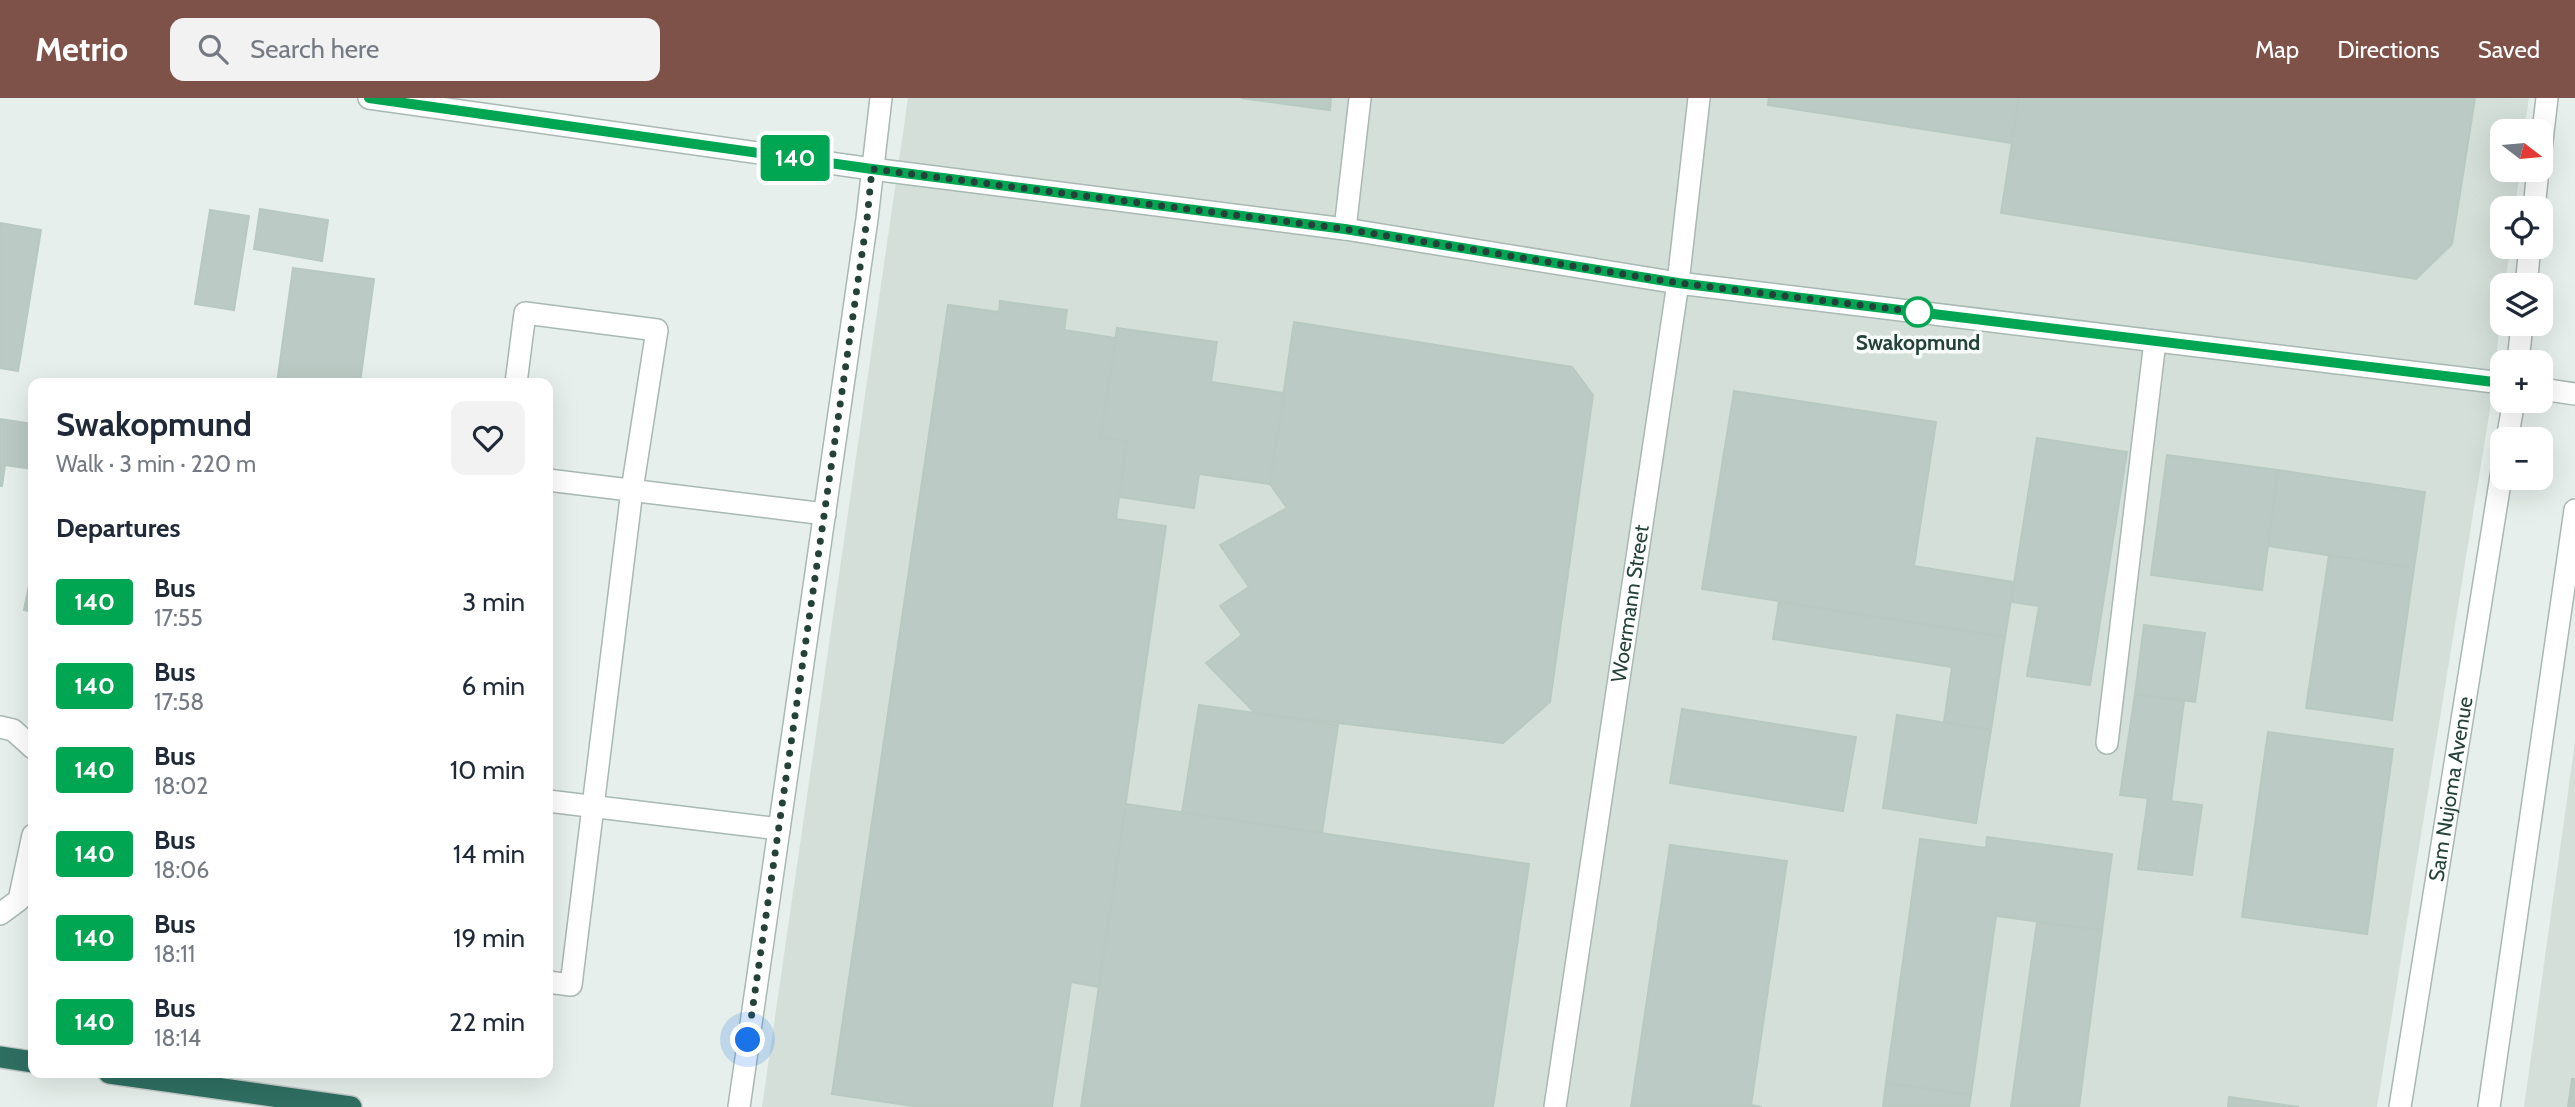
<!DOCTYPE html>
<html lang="en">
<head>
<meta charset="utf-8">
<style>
	:root { --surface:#fff; --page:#f2f2f3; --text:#1f2937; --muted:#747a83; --accent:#7f5249 }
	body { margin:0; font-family:Cabin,sans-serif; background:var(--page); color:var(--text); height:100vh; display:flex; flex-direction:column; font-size:26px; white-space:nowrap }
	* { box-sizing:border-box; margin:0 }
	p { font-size:23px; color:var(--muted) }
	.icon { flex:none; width:38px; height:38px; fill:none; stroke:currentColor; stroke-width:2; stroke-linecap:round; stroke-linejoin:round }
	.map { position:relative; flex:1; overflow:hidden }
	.details { position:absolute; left:28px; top:280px; width:525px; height:700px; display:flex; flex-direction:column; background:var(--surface); border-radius:14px; box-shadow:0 7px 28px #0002 }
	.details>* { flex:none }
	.badge { padding:0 14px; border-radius:5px; font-size:24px; line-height:46px }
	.needle { width:46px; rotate:106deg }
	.controls { position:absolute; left:2490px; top:21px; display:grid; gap:14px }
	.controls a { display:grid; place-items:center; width:63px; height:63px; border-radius:14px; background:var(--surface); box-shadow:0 7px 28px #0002; font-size:35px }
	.you { position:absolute; width:35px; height:35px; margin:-18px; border:5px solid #fff; border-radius:50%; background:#1a73e8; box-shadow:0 0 0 10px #1a73e833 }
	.map>.badge { position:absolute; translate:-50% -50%; box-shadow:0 0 0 4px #fff }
	h2 { padding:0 28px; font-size:26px; line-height:63px }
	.round { display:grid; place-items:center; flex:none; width:74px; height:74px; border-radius:14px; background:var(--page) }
	.overview { display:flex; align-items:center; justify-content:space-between; height:119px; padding:0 28px }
	h1 { font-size:33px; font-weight:700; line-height:52px }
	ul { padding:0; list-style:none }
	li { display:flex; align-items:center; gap:21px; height:84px; padding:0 28px }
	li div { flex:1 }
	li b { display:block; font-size:26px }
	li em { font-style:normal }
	li .badge { min-width:77px; font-weight:700; text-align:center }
	header { display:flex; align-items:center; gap:42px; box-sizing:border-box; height:98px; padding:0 35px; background:var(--accent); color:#fff }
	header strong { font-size:33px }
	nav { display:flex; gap:38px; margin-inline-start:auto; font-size:24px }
	.search { width:490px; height:63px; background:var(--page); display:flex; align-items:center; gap:18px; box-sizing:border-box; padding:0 24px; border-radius:14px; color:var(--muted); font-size:26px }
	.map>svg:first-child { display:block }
	.built { fill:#d4dfda }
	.building { fill:#bbcac4; stroke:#b8c9c2; stroke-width:2 }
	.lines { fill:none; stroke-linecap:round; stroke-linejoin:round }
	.minor-casing { stroke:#a8b8b2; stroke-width:24 }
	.highway-casing { stroke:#c2cac8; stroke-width:24 }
	.minor { stroke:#fff; stroke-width:21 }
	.highway { stroke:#2f6f62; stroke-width:21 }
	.line-casing { stroke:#fff; stroke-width:16 }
	.line { stroke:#00a651; stroke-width:10 }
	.walk { stroke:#24423a; stroke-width:7; stroke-dasharray:0 12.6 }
	.stop-dot { fill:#fff; stroke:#00a651; stroke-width:3.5 }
	.labels { text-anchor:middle; stroke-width:7; stroke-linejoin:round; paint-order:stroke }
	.stop-label { font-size:21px; font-weight:bold; fill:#24423a; stroke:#f7fbf9 }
	.street-label { font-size:21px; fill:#24423a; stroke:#f7fbf9 }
</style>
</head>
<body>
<header>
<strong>Metrio</strong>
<div class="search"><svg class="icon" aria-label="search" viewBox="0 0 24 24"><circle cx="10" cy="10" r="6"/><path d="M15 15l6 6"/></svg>Search here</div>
<nav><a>Map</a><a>Directions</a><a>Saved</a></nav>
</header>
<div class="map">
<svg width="2575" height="1009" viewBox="0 0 2575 1009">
	<rect width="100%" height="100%" fill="#e6efeb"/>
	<g class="built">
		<polygon points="908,0 2529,0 2524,33 2502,33 2502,72 2520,72 2515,110 2502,110 2502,149 2510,149 2505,187 2502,187 2502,210 2490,311 2377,1009 762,1009"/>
		<polygon points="2575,644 2575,1009 2524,1009"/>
	</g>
	<g class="building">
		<polygon points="1241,0 1331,0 1330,12"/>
		<polygon points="1769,0 2019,0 2012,45 1768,7"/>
		<polygon points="2019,0 2475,0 2452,146 2416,181 2001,115"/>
		<polygon points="260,111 328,122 322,163 254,151"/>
		<polygon points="210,112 249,118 234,212 195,206"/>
		<polygon points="0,125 41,132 18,273 0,270"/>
		<polygon points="293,170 374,181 360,285 277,285"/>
		<polygon points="1000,203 1067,212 1064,232 1116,240 1101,339 1127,343 1116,421 1166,428 1099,889 1071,884 1052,1009 919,1009 832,996 948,207 999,214"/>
		<polygon points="1294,224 1572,269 1593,297 1550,604 1503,645 1255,615 1206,565 1242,537 1220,508 1249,489 1220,447 1287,410 1270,386"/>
		<polygon points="1117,230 1217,244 1211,284 1284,295 1270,386 1199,376 1194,410 1119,399 1127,343 1101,339"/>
		<polygon points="1734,293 1936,324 1914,468 2014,484 2005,539 1702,491"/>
		<polygon points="0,321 33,326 33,371 5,367 2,388 0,388"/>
		<polygon points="2037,340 2127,354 2090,587 2027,578 2039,508 2011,504"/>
		<polygon points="2167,357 2278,372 2262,492 2151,477"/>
		<polygon points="2278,372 2425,394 2414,470 2268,448"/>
		<polygon points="2329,457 2414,470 2392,622 2306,610"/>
		<polygon points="32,472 33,473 33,514 24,512"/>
		<polygon points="1779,504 2005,539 1991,632 1944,624 1952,569 1773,541"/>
		<polygon points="2144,527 2205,535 2195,604 2135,596"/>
		<polygon points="2135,596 2184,603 2171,703 2202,707 2192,777 2138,771 2148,700 2120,697"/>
		<polygon points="1199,607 1338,627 1322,735 1182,715"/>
		<polygon points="1682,611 1856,639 1843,713 1670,685"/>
		<polygon points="1897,617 1991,632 1976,725 1883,710"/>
		<polygon points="2268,634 2393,651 2367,836 2242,819"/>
		<polygon points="1126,706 1529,766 1493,1009 1081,1009"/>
		<polygon points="1987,739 2112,756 2102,832 1996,818 1971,997 1886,985 1920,741 1986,750"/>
		<polygon points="1670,747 1787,763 1751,1007 1762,1009 1631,1009"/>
		<polygon points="2037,824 2102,832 2079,1009 2011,1009"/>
		<polygon points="2572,981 2575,981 2575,1009 2568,1009"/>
		<polygon points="1886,985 1971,997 1969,1009 1883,1009"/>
		<polygon points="2229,999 2299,1009 2228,1009"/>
	</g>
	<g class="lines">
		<g class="minor-casing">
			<g id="minor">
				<polyline points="369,0 872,71 1345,131 1678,185 2502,285"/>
				<polyline points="2541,51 2547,0"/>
				<polyline points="2534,110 2538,72"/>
				<polyline points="1345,131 1360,0"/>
				<polyline points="2526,187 2530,149"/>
				<polyline points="2518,264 2522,226"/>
				<polyline points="516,285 525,215 657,232 632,392 571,887 548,884"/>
				<polyline points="2541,291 2575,296"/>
				<polyline points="2507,341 2514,303"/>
				<polyline points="548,382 825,416"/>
				<polyline points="0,629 13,632 33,650"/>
				<polyline points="2107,645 2155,243"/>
				<polyline points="548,703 779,731"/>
				<polyline points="0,816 19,802 33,737"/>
				<polyline points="739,1009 867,121 881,0"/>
				<path id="s1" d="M1555 1009 1678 185 1699 0"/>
				<path id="s2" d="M2400 1009 2502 372"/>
				<polyline points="2489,1009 2575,412"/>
			</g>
		</g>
		<g class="highway-casing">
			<g id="highway">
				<polyline points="0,959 33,964"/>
				<polyline points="109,975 351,1009"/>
			</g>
		</g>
		<use href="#minor" class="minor"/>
		<use href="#highway" class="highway"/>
	</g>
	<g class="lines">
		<g class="line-casing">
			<polyline id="line" points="369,0 872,71 1345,131 1678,185 2502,285"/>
		</g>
		<use href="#line" class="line"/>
		<polyline class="walk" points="748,942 867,121 872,71 1345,131 1678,185 1918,214"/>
	</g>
	<circle class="stop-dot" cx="1918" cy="214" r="14"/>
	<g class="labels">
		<g class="stop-label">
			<text x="1918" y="252">Swakopmund</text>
		</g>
		<g class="street-label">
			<text dy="7" stroke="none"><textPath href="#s1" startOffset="509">Woermann Street</textPath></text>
			<text dy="7" stroke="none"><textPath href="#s2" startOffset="322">Sam Nujoma Avenue</textPath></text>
		</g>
	</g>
</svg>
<div class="controls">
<a><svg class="needle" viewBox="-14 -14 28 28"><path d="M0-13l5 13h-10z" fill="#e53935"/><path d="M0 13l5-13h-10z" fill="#747a83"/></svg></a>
<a><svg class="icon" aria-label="locate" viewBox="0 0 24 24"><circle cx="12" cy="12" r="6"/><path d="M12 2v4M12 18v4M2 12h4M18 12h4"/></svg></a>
<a><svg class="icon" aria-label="layers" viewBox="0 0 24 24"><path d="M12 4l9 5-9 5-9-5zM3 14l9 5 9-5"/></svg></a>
<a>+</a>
<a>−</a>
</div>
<div class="you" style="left:748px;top:942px"></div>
<b class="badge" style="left:795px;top:60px;background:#00a651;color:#fff">140</b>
<section class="details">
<div class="overview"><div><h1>Swakopmund</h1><p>Walk · 3 min · 220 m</p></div><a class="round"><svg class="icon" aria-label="heart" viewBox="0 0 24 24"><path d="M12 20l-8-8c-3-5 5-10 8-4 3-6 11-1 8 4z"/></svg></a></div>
<h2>Departures</h2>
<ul>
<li><span class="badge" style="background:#00a651;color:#fff">140</span><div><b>Bus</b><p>17:55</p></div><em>3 min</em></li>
<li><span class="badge" style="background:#00a651;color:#fff">140</span><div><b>Bus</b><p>17:58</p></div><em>6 min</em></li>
<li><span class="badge" style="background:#00a651;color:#fff">140</span><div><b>Bus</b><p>18:02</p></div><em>10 min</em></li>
<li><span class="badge" style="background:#00a651;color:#fff">140</span><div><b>Bus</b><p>18:06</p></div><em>14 min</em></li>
<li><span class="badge" style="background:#00a651;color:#fff">140</span><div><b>Bus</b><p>18:11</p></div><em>19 min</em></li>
<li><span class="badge" style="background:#00a651;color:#fff">140</span><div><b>Bus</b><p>18:14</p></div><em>22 min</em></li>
</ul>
</section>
</div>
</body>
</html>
